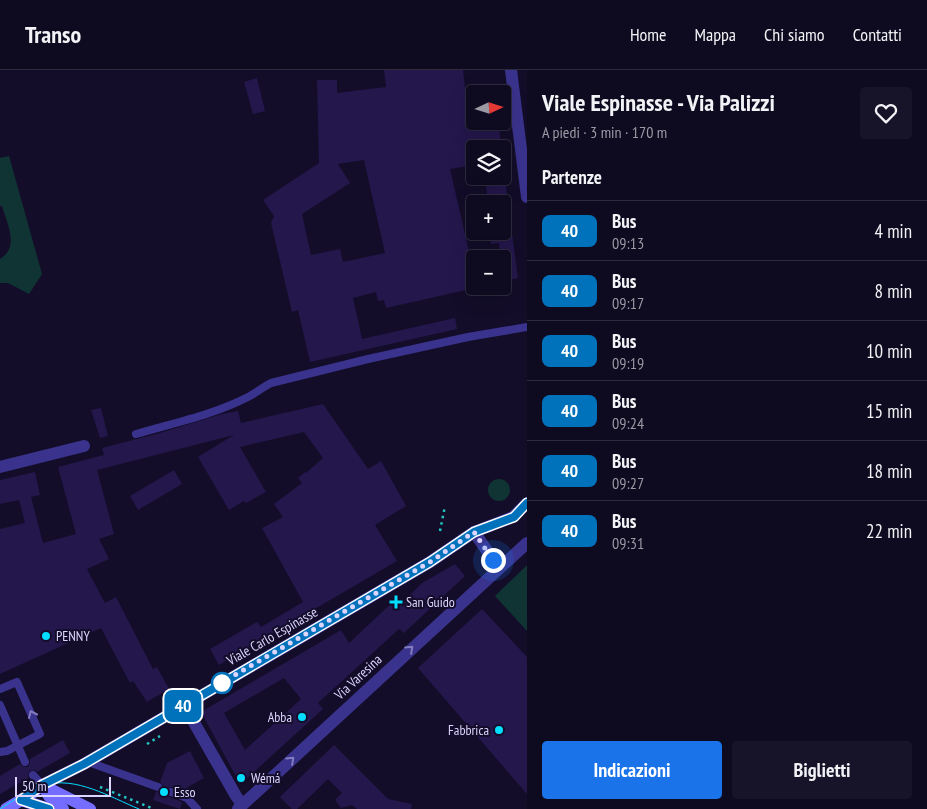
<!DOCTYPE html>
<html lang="it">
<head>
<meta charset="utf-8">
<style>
	:root { --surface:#0e0a1f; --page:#171328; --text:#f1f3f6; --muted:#9b9aa4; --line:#2e2b3d; --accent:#1a73e8 }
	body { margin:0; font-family:"PT Sans Narrow",sans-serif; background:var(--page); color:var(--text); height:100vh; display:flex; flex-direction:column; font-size:19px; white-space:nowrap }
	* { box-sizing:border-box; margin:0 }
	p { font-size:16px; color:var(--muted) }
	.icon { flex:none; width:28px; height:28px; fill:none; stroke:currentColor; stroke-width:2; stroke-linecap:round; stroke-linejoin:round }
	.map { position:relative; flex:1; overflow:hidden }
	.drawer { display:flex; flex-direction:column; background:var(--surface); width:400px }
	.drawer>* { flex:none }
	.badge { padding:0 10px; border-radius:8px; font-size:18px; line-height:32px }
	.needle { width:32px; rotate:86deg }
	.tools { position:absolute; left:466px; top:15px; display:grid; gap:10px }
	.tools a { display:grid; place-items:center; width:45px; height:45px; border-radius:5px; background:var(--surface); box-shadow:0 5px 20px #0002,0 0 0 1px var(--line); font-size:25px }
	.scale { position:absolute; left:15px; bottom:12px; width:96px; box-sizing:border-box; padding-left:5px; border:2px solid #dcd6ff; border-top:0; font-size:14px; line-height:18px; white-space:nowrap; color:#dcd6ff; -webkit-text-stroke:4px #130d29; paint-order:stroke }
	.you { position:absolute; width:25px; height:25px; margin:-12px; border:4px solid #fff; border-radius:50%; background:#1a73e8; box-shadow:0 0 0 8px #1a73e833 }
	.map>.badge { position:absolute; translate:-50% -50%; box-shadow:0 0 0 2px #fff }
	h2 { padding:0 15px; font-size:19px; line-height:45px }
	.round { display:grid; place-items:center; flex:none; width:52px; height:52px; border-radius:5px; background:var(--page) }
	.head { display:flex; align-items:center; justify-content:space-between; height:85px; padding:0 15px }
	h1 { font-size:24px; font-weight:700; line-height:38px }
	.action { display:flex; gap:10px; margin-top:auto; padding:10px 15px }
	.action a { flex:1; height:58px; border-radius:5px; background:var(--accent); color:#fff; font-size:20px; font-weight:700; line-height:58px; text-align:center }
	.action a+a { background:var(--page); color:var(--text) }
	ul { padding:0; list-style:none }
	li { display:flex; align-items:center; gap:15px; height:60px; padding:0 15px; border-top:1px solid var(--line) }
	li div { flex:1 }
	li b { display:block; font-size:19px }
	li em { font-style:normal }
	li .badge { min-width:55px; font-weight:700; text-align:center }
	header { display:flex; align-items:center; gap:30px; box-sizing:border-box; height:70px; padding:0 25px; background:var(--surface); border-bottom:1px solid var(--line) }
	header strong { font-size:24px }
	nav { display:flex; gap:28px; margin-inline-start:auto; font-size:18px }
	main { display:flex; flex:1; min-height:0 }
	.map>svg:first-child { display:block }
	.green { fill:#103434 }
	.building { fill:#24174c; fill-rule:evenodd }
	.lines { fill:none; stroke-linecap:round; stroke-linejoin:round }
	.path { stroke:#23c6c1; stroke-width:2.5; stroke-dasharray:2.5 4; stroke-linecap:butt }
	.lane { stroke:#3a338d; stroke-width:8 }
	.street { stroke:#3a338d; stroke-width:12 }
	.secondary { stroke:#756dff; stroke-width:12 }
	.tram { stroke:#02deff; stroke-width:1 }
	.oneway { stroke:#837cc0 }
	.line-casing { stroke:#fff; stroke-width:11 }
	.line { stroke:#0072bc; stroke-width:8 }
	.walk { stroke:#dcd6ff; stroke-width:5; stroke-dasharray:0 9 }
	.poi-dot { fill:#02deff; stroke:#130d29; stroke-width:2 }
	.stop-dot { fill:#fff; stroke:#0072bc; stroke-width:2.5 }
	.labels { text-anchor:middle; stroke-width:4; stroke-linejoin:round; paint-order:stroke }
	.poi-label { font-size:14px; fill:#dcd6ff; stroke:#130d29; text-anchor:start }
	.street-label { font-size:14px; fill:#dcd6ff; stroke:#130d29 }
</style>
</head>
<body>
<header>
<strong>Transo</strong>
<nav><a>Home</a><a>Mappa</a><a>Chi siamo</a><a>Contatti</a></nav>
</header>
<main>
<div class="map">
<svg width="527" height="739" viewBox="0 0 527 739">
	<rect width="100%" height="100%" fill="#130d29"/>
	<g class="green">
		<path d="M9 86 42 204 29 224 8 213H0V189C20 177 7 154 2 136H0V88Z"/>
		<circle cx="499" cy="420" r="11"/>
		<polygon points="527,495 527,561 495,526"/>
	</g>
	<g class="building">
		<path d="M384 0H463L467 35 475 34V51H498L502 79H475V95L450 99 473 199H475V218L386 238 384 230 378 231 376 222 353 228 362 269 455 248 457 259 310 292 298 240 292 242 271 153 274 146 263 130 319 93 317 10H337V23L386 17ZM364 90 385 183 343 192 340 179 311 185 302 144 350 113 338 94Z"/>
		<polygon points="257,8 265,41 253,44 244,12"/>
		<polygon points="485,106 505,106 508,134 488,134"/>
		<polygon points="502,141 509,141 518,208 502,212 502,189 501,189 499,173 491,174 490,161 502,161"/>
		<polygon points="323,334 368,399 381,391 406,436 375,455 397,491 219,595 210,579 257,552 261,557 303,532 262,458 283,447 274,434 302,413 298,408 305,402 306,403 323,388 304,362 240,377 266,422 246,433 244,431 229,440 198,387 234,365 97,400 114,464 99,469 109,489 87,499 105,533 116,527 153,599 157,597 169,619 147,632 133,611 130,613 101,558 0,604 0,459 25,453 19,430 0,434 0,410 35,402 40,425 31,427 43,473 76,464 58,397 104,385 102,378 160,363 222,344 238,341 241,353"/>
		<polygon points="101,338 108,366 100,368 91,340"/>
		<polygon points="174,400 182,414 138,440 130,426"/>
		<path d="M455 494 465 506 404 563 399 559 318 633 323 639 244 711 238 710 201 642 341 560 349 573 397 528 402 533 422 513ZM284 608 301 629 245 680 224 643Z"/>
		<polygon points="482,539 527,587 527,724 418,598"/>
		<polygon points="63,670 70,683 37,702 34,700 30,701 28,704 28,708 0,724 0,706 20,694 24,697 28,697 30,693 30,689"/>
		<polygon points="334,675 388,729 412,734 411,739 357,739 352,735 341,738 335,730 342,723 328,709 297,739 292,739 280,727"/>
		<polygon points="190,681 204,708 188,717 186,722 172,717 167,718 165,722 167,726 182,732 180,739 153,730 156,722 159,722 163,719 163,716 160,712 167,693"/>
	</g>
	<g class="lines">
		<g class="path">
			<polyline points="440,461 445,436"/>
			<polyline points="147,674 160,666"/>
			<polyline points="100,717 154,739"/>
		</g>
		<g class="lane">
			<path d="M136 364C173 353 213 345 248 327 256 323 263 317 271 313L368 289 468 267 527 257"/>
			<polyline points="0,619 17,612 40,664 7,681 0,682"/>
			<polyline points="0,635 25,692"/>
			<polyline points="86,693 91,693 158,717"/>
			<polyline points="33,705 42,715"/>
			<polyline points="171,722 187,728 197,739"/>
		</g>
		<g class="street">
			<polyline points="511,0 527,127"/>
			<polyline points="0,397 84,376"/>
			<polyline points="474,462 499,498"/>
			<polyline points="184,635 236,726 242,734"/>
			<polyline points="42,715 84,694 430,492 474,462 513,447 527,433"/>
			<polyline points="238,739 527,473"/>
		</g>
		<g class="secondary">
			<polyline points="42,715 90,739"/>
			<polyline points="45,719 49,726 63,739"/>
			<polyline points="21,730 49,739"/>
			<polyline points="6,739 30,725 42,715"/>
		</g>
		<path class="tram" d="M0 739C13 731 29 719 44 715 76 706 110 727 139 739"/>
	</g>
	<defs><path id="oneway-chevron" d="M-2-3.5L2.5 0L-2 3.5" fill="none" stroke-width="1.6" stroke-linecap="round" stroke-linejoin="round" transform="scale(1.25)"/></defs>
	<g class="oneway">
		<use href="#oneway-chevron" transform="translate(410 579) rotate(-43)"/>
		<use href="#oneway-chevron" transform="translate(32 644) rotate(-114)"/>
		<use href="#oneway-chevron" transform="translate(291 690) rotate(-43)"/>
	</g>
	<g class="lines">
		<g class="line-casing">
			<polyline id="line" points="49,739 21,730 42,715 84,694 430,492 474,462 514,447 527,433"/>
		</g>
		<use href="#line" class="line"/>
		<polyline class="walk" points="222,613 221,613 430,492 474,462 493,490"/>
	</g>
	<g class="poi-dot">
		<path d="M393.5 524.5h5v5h5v5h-5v5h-5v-5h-5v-5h5z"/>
		<circle cx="46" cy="566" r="5"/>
		<circle cx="302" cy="647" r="5"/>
		<circle cx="499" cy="660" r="5"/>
		<circle cx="241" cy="708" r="5"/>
		<circle cx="164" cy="722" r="5"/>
	</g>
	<circle class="stop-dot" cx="222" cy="613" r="10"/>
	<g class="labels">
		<g class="poi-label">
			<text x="406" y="537">San Guido</text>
			<text x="56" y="571">PENNY</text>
			<text x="292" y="652" text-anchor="end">Abba</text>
			<text x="489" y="665" text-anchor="end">Fabbrica</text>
			<text x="251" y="713">Wémá</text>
			<text x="174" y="727">Esso</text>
		</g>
		<g class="street-label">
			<text transform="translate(272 566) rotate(-30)" y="5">Viale Carlo Espinasse</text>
			<text transform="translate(358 607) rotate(-43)" y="5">Via Varesina</text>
		</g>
	</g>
</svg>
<div class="tools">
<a><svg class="needle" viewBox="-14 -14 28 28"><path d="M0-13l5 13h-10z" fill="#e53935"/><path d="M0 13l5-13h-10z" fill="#9b9aa4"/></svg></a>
<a><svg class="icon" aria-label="layers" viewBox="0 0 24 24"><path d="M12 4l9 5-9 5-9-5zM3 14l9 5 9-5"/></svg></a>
<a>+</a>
<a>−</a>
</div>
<div class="scale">50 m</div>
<div class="you" style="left:493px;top:490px"></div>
<b class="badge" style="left:183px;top:636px;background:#0072bc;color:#fff">40</b>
</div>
<section class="drawer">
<div class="head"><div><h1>Viale Espinasse - Via Palizzi</h1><p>A piedi · 3 min · 170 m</p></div><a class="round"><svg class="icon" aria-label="heart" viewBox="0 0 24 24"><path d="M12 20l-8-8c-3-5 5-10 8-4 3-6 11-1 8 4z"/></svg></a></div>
<h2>Partenze</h2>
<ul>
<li><span class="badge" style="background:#0072bc;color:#fff">40</span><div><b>Bus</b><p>09:13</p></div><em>4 min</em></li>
<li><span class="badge" style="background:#0072bc;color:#fff">40</span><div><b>Bus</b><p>09:17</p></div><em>8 min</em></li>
<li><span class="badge" style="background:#0072bc;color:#fff">40</span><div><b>Bus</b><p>09:19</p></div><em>10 min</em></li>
<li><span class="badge" style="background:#0072bc;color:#fff">40</span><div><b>Bus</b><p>09:24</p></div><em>15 min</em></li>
<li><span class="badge" style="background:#0072bc;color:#fff">40</span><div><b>Bus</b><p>09:27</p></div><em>18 min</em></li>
<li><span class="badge" style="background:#0072bc;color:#fff">40</span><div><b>Bus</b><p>09:31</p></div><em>22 min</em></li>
</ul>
<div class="action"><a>Indicazioni</a><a>Biglietti</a></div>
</section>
</main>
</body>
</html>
